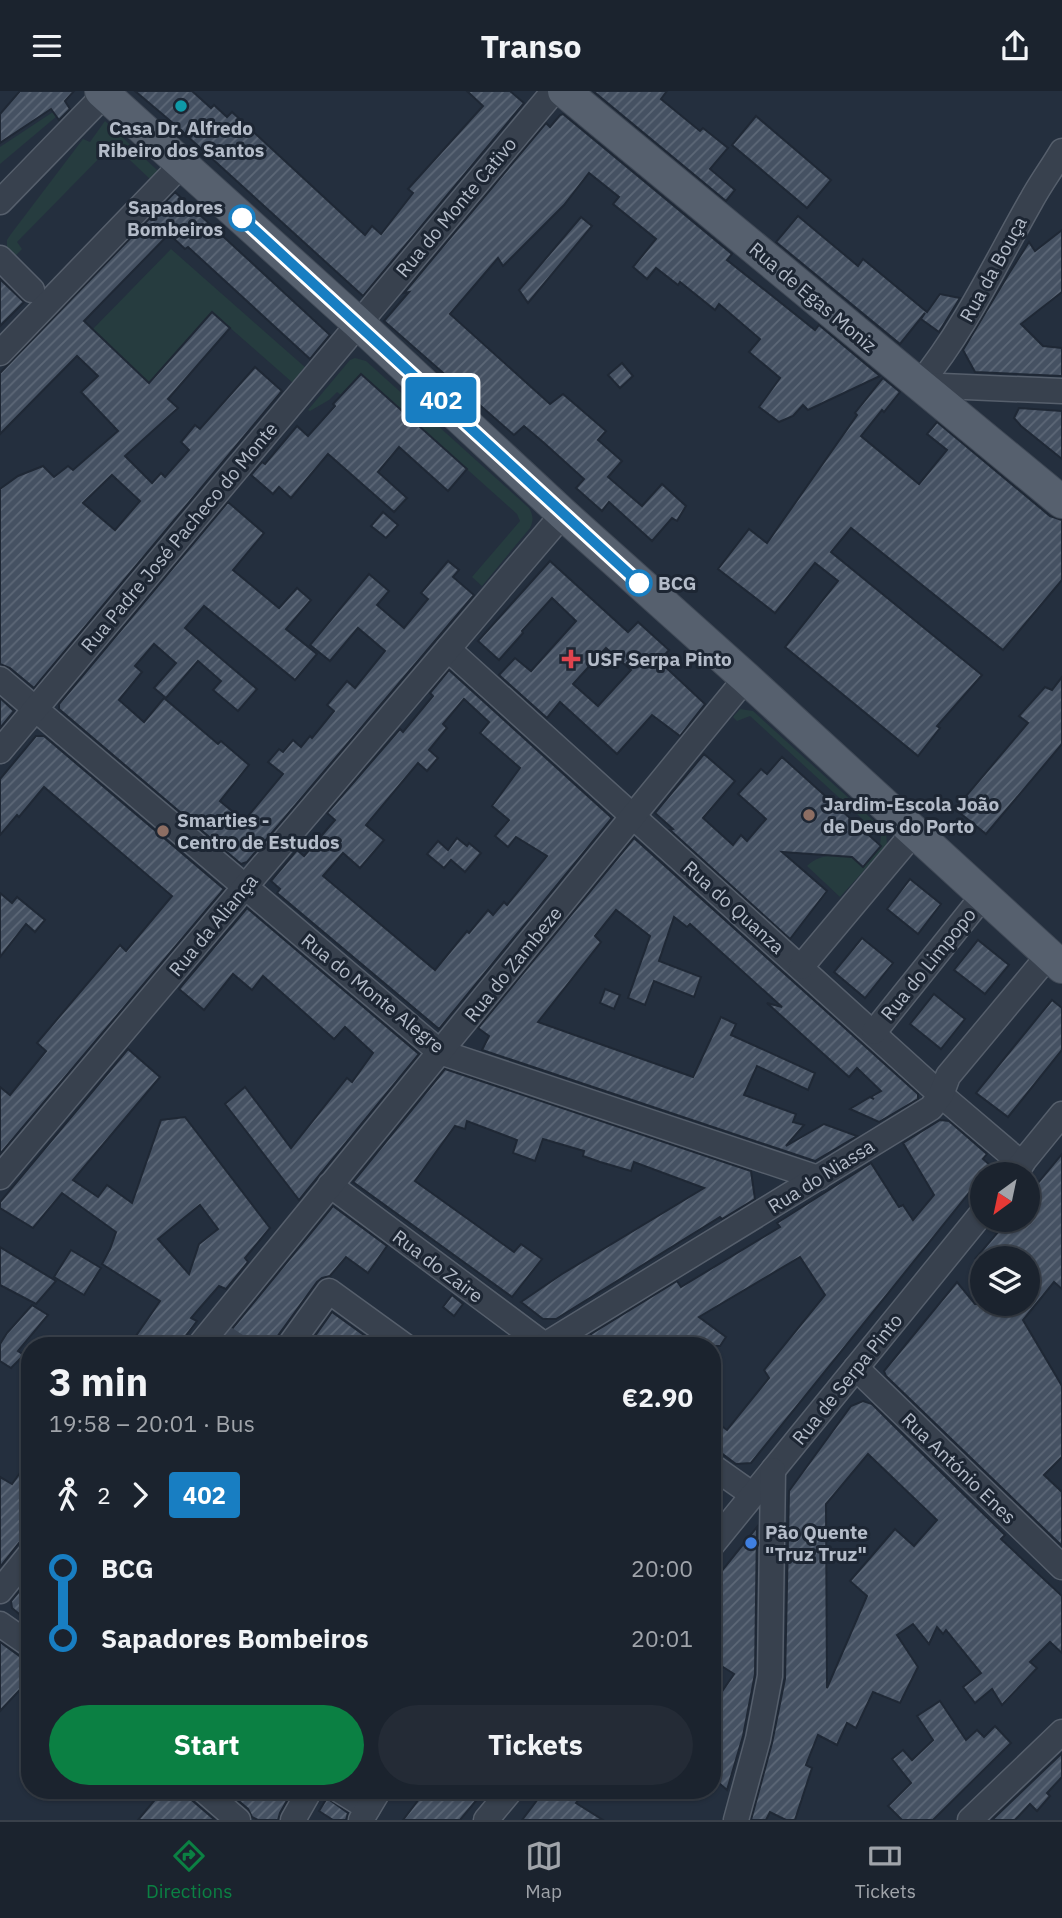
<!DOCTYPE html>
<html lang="en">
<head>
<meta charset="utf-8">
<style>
	:root { --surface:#1b232e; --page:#242b36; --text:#f1f3f6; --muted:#a0a4aa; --line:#39404a; --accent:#0b8043 }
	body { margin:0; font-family:"IBM Plex Sans",sans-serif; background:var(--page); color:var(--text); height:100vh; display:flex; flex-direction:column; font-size:26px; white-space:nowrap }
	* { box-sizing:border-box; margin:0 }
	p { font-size:23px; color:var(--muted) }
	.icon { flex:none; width:38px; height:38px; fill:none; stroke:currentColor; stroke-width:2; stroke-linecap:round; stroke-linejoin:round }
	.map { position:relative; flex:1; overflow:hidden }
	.side { position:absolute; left:21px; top:1246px; width:700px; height:462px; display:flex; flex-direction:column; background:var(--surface); border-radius:28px; box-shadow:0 2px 5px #0004,0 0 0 2px var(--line) }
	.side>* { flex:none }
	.badge { padding:0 14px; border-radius:5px; font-size:24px; line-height:46px }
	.needle { width:46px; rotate:213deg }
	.tools { position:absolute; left:970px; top:1071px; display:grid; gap:14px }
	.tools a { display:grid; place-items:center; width:70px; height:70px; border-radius:50%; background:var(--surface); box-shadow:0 2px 5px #0004,0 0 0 2px var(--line); font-size:35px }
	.map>.badge { position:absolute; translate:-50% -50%; box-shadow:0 0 0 4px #fff }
	.legs { display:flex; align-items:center; gap:10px; height:77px; padding:0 28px; font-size:23px }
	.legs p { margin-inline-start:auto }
	.summary { display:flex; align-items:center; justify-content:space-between; height:119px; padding:0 28px }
	h1 { font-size:38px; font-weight:700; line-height:52px }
	.action { display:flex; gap:14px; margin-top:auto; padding:14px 28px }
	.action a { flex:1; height:80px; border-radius:42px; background:var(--accent); color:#fff; font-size:28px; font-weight:700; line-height:80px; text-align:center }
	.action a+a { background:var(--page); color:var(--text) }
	ul { padding:0 28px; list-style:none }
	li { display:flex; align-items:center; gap:24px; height:70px; font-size:26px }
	li i { display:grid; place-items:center; width:10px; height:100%; margin:0 9px; background:currentColor }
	li i::after { content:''; width:18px; height:18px; margin:-9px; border:5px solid; border-radius:50%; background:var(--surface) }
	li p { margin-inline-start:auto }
	li:first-child i { background:linear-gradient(#0000 50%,currentColor 0) }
	li:last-child i { background:linear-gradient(currentColor 50%,#0000 0) }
	header { display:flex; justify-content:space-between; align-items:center; height:91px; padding:0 28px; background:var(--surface); font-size:32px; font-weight:700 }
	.menu { display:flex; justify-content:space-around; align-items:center; height:98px; border-top:2px solid var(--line); background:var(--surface); font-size:19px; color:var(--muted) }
	.menu a { display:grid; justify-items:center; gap:4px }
	.menu .active { color:var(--accent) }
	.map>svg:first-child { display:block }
	.garden { fill:#263c3f }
	.building { fill:url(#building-hatch); stroke:#1f2835; stroke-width:2; fill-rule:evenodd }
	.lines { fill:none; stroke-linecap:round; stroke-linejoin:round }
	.minor-tunnel { stroke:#3a4453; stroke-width:24; stroke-dasharray:24 12; stroke-linecap:butt }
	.minor-casing { stroke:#565f6c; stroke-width:27 }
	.major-casing { stroke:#414a57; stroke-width:34 }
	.minor { stroke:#38414e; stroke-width:24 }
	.major { stroke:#56606e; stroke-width:32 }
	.line-1-casing { stroke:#fff; stroke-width:16 }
	.line-1 { stroke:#187ec2; stroke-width:10 }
	.culture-dot { fill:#0f9aa8; stroke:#1d2633; stroke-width:2.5 }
	.stop-1-dot { fill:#fff; stroke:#187ec2; stroke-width:3.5 }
	.health-dot { fill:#e0444e; stroke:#1d2633; stroke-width:2.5 }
	.education-dot { fill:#8d6e63; stroke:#1d2633; stroke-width:2.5 }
	.shop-dot { fill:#3f7fe0; stroke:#1d2633; stroke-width:2.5 }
	.labels { text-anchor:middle; stroke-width:6; stroke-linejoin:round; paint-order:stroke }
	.poi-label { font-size:19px; font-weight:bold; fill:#b4bcc9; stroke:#1d2633; text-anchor:start }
	.stop-label { font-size:19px; font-weight:bold; fill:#b4bcc9; stroke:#1d2633; text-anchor:end }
	.street-label { font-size:19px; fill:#b4bcc9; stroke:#1d2633 }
</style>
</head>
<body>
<header><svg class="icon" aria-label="menu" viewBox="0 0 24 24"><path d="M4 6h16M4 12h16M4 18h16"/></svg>Transo<svg class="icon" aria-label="share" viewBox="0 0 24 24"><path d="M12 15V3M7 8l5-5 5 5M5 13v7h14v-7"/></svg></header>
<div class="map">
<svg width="1062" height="1729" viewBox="0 0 1062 1729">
	<defs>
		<pattern id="building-hatch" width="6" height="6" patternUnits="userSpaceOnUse" patternTransform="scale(1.75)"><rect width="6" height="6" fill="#455162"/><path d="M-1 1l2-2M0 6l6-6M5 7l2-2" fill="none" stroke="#5d6877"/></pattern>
	</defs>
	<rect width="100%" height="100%" fill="#242f3e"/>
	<g class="garden">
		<polygon points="53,21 57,25 0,73 0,56"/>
		<polygon points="105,30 158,80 150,88 113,53 17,151 22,158 14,166 7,157 7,149 11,143 83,48 90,51"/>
		<polygon points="171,158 306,277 293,292 212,221 149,292 92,239"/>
		<path d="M355 267 366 270 529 417C533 424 534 429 530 437L482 495 472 486 520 430 517 423 361 283 341 304 337 301 329 309 310 320 308 319 350 269Z"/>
		<path d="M740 618 753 620 886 741 887 754 840 806 807 775C817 764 840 761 853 767 857 769 859 773 863 775L880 755 881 745 750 625 737 630 733 626Z"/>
	</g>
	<g class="building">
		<polygon points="20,0 74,0 65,10 70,18 59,29 51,18 0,52 0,23"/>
		<polygon points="135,0 192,0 211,17 214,14 227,26 232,21 365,144 372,135 381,143 413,102 408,98 483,15 467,0 510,0 524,12 363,205 174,33"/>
		<polygon points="593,0 667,0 661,8 700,40 703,37 728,57 710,78 735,99 726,110"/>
		<polygon points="563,23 732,163 727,169 815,239 819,234 880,285 808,319 803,314 793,325 779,331 759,316 780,287 749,261 760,248 719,213 715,219 680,191 678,194 656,177 647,188 633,176 656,148 613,113 619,106 589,82 564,114 503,175 498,167 450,223 550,313 563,303 606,340 598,349 622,370 608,386 642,415 662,393 686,415 677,430 672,427 652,450 609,411 602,420 576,397 584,388 543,351 524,335 514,344 384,230 409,201 404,202 546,32 550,36 560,24"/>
		<polygon points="756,25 831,89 807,117 732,54"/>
		<path d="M175 101 330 244 310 268 188 156 185 158 169 143 84 230 149 292 212 221 230 237 168 308 178 317 125 365 152 392 161 382 165 386 189 359 181 351 195 334 200 338 255 276 282 300 34 597 10 577 0 573V398L18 385 43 375 54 386 68 375 73 379 118 340 81 301 98 285 77 265 0 343V282ZM112 384 140 410 115 439 83 412Z"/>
		<polygon points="798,125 858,175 863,168 927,221 940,203 960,207 939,241 921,228 925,222 900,253 776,151"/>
		<polygon points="581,126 592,135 528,212 519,199"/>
		<polygon points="1062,139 1062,201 1021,233 1043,255 1062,257 1062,285 975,281 963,259 1008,184 1029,151 1035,160"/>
		<polygon points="0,188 24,211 0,235"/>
		<polygon points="622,272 633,285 620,297 608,284"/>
		<polygon points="361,283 467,378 448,400 399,356 378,381 407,407 394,421 328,363 291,407 279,396 273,403 251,384 262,371 265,373 297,335 308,345 335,315 333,313"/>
		<polygon points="883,287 900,301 884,321 882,319 861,345 919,393 947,359 927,343 937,331 1050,425 1062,429 1062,489 1003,559 851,437 831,461 982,584 937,635 940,637 918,665 785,556 838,490 815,472 775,522 718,478 749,438 767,452 857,324 855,322"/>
		<polygon points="1019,317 1062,320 1062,368 1021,335 1014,327"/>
		<polygon points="228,411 264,442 233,479 279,517 297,497 311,509 286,538 317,563 295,589 204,515 185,537 257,598 238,620 213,599 221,590 198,570 166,607 154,597 176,572 154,553 135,575 142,581 119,609 144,631 164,607 218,653 221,650 249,674 220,710 244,730 283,683 268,671 279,658 283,661 293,649 301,656 310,645 312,647 334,620 327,614 347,590 355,597 385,560 358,537 330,570 310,554 369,483 389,500 377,514 404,537 428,508 421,502 448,470 459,479 453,486 474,504 247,771 241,773 59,618 59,613"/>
		<polygon points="383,421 398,434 386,447 371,435"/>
		<path d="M550 470 628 541 638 531 669 559 659 570 705 613 680 645 652 624 617 663 560 611 547 627 499 584 515 567 531 580 576 530 552 507 522 540 523 542 499 569 478 550ZM606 557 631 579 598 615 573 593Z"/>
		<path d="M449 579 612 727 439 938 277 802 280 798 271 790 297 759 304 765 335 729 327 722 400 638 403 641 433 605 430 602ZM464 608 489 631 480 642 520 677 492 715 509 729 495 745 508 756 516 746 547 765 507 814 504 811 493 824 488 819 469 842 467 840 435 879 323 785 343 762 360 777 384 749 366 734 418 672 427 680 438 667 429 659 447 637 443 633Z"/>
		<polygon points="1062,586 1062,653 986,743 955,718 1028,632 1019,625 1045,596 1052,599"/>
		<polygon points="0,607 14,620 0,637"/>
		<polygon points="36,645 44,645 224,798 0,1063 0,996 10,1004 46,960 37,952 120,854 126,860 172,805 44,696 19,726 17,724 0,744 0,688"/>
		<polygon points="704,663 735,690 703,727 733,754 741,744 747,750 766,728 738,703 761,678 767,683 782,666 881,755 863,776 852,766 782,761 827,800 790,848 670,739 673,738 655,722"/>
		<polygon points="457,747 467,755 469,752 481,762 465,781 451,769 444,777 427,763 438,750 448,759"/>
		<polygon points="634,747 918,1003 918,1008 879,1031 850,1018 870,1006 874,1008 871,1006 881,1000 857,977 849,986 767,912 782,916 690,833 687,836 674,826 659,870 701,886 694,906 654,890 645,914 628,907 650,845 616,819 595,845 601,851 538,931 693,986 721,926 736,933 731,944 815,982 808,999 757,975 744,1004 796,1023 793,1031 804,1034 786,1055 824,1033 857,1045 815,1070 482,959 489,945 478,937"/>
		<polygon points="910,788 941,813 918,843 887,818"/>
		<polygon points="0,802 12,812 17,806 45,829 35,841 26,833 0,866"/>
		<polygon points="247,817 419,963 299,1109 225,1013 245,996 291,1057 347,987 352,991 373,962 345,936 334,948 263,885 252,899 233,883 204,919 179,898"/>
		<polygon points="862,847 893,872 865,907 834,881"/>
		<polygon points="978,849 1009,874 985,903 954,879"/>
		<polygon points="605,898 620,904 614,918 600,912"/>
		<polygon points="934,903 965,928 941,958 910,933"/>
		<polygon points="1052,909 1062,917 1062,959 1008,1026 976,1002"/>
		<path d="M128 958 160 986 73 1089 98 1106 107 1094 132 1112 161 1029 185 1026 270 1137 245 1167 248 1171 226 1198 219 1195 191 1227 197 1230 178 1255H129L160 1210 102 1173 110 1158 116 1141 62 1102 33 1137 0 1117V1111ZM200 1114 218 1138 199 1153 189 1183 158 1148Z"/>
		<polygon points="445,978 751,1080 755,1108 722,1128 720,1126 556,1228 543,1228 521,1211 562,1183 704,1097 634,1071 631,1080 600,1071 583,1065 584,1060 543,1048 535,1070 513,1062 517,1049 467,1030 465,1038 455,1035 415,1090 514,1161 521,1153 542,1168 512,1206 353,1091"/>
		<polygon points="940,1029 949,1030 987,1063 983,1068 991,1075 984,1083 982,1083 982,1086 751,1372 736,1373 712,1355 712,1328 727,1339 769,1287 764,1279 825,1204 800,1166 699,1226 726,1246 720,1255 591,1255 591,1243 677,1190 681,1196 780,1136 777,1132 871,1072 899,1116 903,1114 913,1129 934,1104 903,1052"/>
		<polygon points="1062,1063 1062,1198 1054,1191 1023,1229 1062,1295 1062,1366 1044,1384 1062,1401 1062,1455 886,1285 884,1280 957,1191 975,1213 1027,1213 1027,1167 976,1167 1008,1129 1027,1129 1027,1105"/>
		<polygon points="333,1115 387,1155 368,1182 346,1166 330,1185 322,1187 317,1191 277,1246 274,1255 218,1255"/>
		<polygon points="0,1156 56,1190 36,1213 0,1194"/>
		<polygon points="71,1159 101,1177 84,1204 54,1186"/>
		<polygon points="452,1204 463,1213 454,1225 443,1216"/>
		<polygon points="32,1214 48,1224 18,1260 24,1264 11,1277 0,1270 0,1253 7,1242"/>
		<polygon points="332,1221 379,1255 308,1255"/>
		<path d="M863 1310 872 1313 891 1332 1005 1444 1001 1448 1062 1505V1562L1050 1551 1030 1571 1037 1577 1002 1614 992 1598 975 1612 963 1596 981 1582 946 1539 943 1543 937 1536 929 1553 913 1533 897 1544 918 1576 900 1612 873 1601 856 1637 847 1632 837 1654 818 1644 806 1674 812 1677 795 1729H786L770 1721 766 1729H751L772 1652 785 1588 789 1400 851 1315ZM868 1363 937 1429 914 1455 895 1438 850 1490 867 1505 827 1597 826 1413Z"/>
		<polygon points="30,1368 30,1438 0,1476 0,1386 12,1393"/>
		<polygon points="757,1436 755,1583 743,1645 727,1699 712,1686 712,1615 734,1583 712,1569 712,1492"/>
		<polygon points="30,1487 30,1532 12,1517 11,1510"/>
		<polygon points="0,1551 21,1566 30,1569 30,1588 0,1620"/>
		<polygon points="940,1610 966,1649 977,1639 984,1646 995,1635 1011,1652 933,1729 902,1729 888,1715 911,1692 892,1668 903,1659 912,1669 933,1649 917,1625"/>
		<polygon points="1062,1662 1062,1686 1047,1702 1050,1705 1037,1720 1030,1713 1015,1729 992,1729"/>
		<polygon points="163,1699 180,1699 215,1729 138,1729"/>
		<polygon points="226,1699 293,1699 280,1722 278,1729 258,1729 252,1726 248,1718"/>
		<polygon points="426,1699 485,1699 460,1729 403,1729"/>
		<polygon points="545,1699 586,1699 576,1712 603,1729 522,1729"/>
		<polygon points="327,1707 348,1722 346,1729 333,1729 319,1720"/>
	</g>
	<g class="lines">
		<polyline class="minor-tunnel" points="224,1246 238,1255"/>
		<g class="minor-casing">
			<g id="minor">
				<polyline points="0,111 105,3 105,0"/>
				<polyline points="0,167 32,199"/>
				<polyline points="0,262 182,73"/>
				<path d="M919 294C965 238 995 173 1031 110 1040 93 1052 77 1062 60"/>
				<polyline points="919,294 1062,300"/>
				<polyline points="448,558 941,1004 1022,1073"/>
				<polyline points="0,588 440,961 818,1087"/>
				<polyline points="0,660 554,0"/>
				<polyline points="801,876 915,740"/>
				<polyline points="874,941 983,805"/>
				<polyline points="1013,1083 1062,1023"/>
				<polyline points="0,1086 245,796 563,423"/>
				<polyline points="330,1094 546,1255"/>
				<polyline points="545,1254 931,1017 941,1004 948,985 1049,864"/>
				<polyline points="199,1255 746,587"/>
				<polyline points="289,1255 329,1200 405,1255"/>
				<polyline points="856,1277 1062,1476"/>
				<polyline points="712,1375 753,1404"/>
				<polyline points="712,1454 982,1122"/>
				<polyline points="0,1500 30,1463"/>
				<polyline points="0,1533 30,1554"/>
				<polyline points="203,1699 238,1729"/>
				<polyline points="339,1699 368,1717"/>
				<polyline points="293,1729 310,1699"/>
				<polyline points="361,1729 379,1699"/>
				<polyline points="486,1729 511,1699"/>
				<polyline points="736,1729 758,1648 770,1585 773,1379"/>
				<polyline points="970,1729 1062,1641"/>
			</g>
		</g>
		<g class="major-casing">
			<g id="major">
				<polyline points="101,0 358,232 563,423 746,587 1062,876"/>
				<polyline points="564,0 1062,411"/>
			</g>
		</g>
		<use href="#minor" class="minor"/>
		<use href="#major" class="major"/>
	</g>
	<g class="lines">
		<g class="line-1-casing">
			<polyline id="line-1" points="242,127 639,492"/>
		</g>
		<use href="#line-1" class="line-1"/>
	</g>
	<circle class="culture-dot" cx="181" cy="15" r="7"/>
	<g class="stop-1-dot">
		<circle cx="242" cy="127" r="12"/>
		<circle cx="639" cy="492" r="12"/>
	</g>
	<path class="health-dot" d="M567.5 557.5h7v7h7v7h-7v7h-7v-7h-7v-7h7z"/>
	<g class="education-dot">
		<circle cx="809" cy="724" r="7"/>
		<circle cx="163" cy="740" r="7"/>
	</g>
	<circle class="shop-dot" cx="751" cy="1452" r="7"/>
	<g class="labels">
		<g class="poi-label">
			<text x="181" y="44" text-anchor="middle">Casa Dr. Alfredo<tspan x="181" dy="22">Ribeiro dos Santos</tspan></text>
			<text x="587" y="575">USF Serpa Pinto</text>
			<text x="823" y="720">Jardim-Escola João<tspan x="823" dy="22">de Deus do Porto</tspan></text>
			<text x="177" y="736">Smarties -<tspan x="177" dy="22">Centro de Estudos</tspan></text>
			<text x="765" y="1448">Pão Quente<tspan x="765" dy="22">"Truz Truz"</tspan></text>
		</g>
		<g class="stop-label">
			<text x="223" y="123">Sapadores<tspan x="223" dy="22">Bombeiros</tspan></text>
			<text x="658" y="499" text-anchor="start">BCG</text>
		</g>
		<g class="street-label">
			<text transform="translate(456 116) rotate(-50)" y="7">Rua do Monte Cativo</text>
			<text transform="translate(993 178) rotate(-61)" y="7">Rua da Bouça</text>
			<text transform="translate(813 206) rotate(40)" y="7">Rua de Egas Moniz</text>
			<text transform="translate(179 446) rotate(-50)" y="7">Rua Padre José Pacheco do Monte</text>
			<text transform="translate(734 816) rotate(42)" y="7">Rua do Quanza</text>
			<text transform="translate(213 834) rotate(-50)" y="7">Rua da Aliança</text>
			<text transform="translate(513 873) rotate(-51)" y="7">Rua do Zambeze</text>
			<text transform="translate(928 873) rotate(-51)" y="7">Rua do Limpopo</text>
			<text transform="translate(373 902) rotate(39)" y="7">Rua do Monte Alegre</text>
			<text transform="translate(821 1085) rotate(-32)" y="7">Rua do Niassa</text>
			<text transform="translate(438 1175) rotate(37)" y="7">Rua do Zaire</text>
			<text transform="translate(847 1288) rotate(-51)" y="7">Rua de Serpa Pinto</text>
			<text transform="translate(959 1377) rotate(44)" y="7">Rua António Enes</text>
		</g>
	</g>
</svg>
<div class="tools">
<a><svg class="needle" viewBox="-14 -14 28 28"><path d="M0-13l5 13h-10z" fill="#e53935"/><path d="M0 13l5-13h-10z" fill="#a0a4aa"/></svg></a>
<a><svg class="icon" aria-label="layers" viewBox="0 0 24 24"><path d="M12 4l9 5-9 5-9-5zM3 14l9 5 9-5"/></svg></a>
</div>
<b class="badge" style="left:441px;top:309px;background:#187ec2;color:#fff">402</b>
<section class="side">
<div class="summary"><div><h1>3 min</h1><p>19:58 – 20:01 · Bus</p></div><b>€2.90</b></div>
<div class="legs"><svg class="icon" aria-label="walk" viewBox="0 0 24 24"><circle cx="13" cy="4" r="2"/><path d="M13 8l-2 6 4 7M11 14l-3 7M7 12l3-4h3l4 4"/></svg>2<svg class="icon" aria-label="forward" viewBox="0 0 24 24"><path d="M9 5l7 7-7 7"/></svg><b class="badge" style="background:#187ec2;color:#fff">402</b></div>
<ul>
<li><i style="color:#187ec2"></i><b>BCG</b><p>20:00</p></li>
<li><i style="color:#187ec2"></i><b>Sapadores Bombeiros</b><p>20:01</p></li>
</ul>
<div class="action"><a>Start</a><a>Tickets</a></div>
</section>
</div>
<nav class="menu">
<a class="active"><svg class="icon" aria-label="directions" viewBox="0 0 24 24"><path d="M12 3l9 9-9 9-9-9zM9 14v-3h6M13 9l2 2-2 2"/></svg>Directions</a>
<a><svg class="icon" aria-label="map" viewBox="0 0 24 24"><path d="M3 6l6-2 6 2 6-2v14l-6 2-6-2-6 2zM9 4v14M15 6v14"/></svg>Map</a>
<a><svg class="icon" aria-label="tickets" viewBox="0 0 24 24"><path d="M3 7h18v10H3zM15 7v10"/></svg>Tickets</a>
</nav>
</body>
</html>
